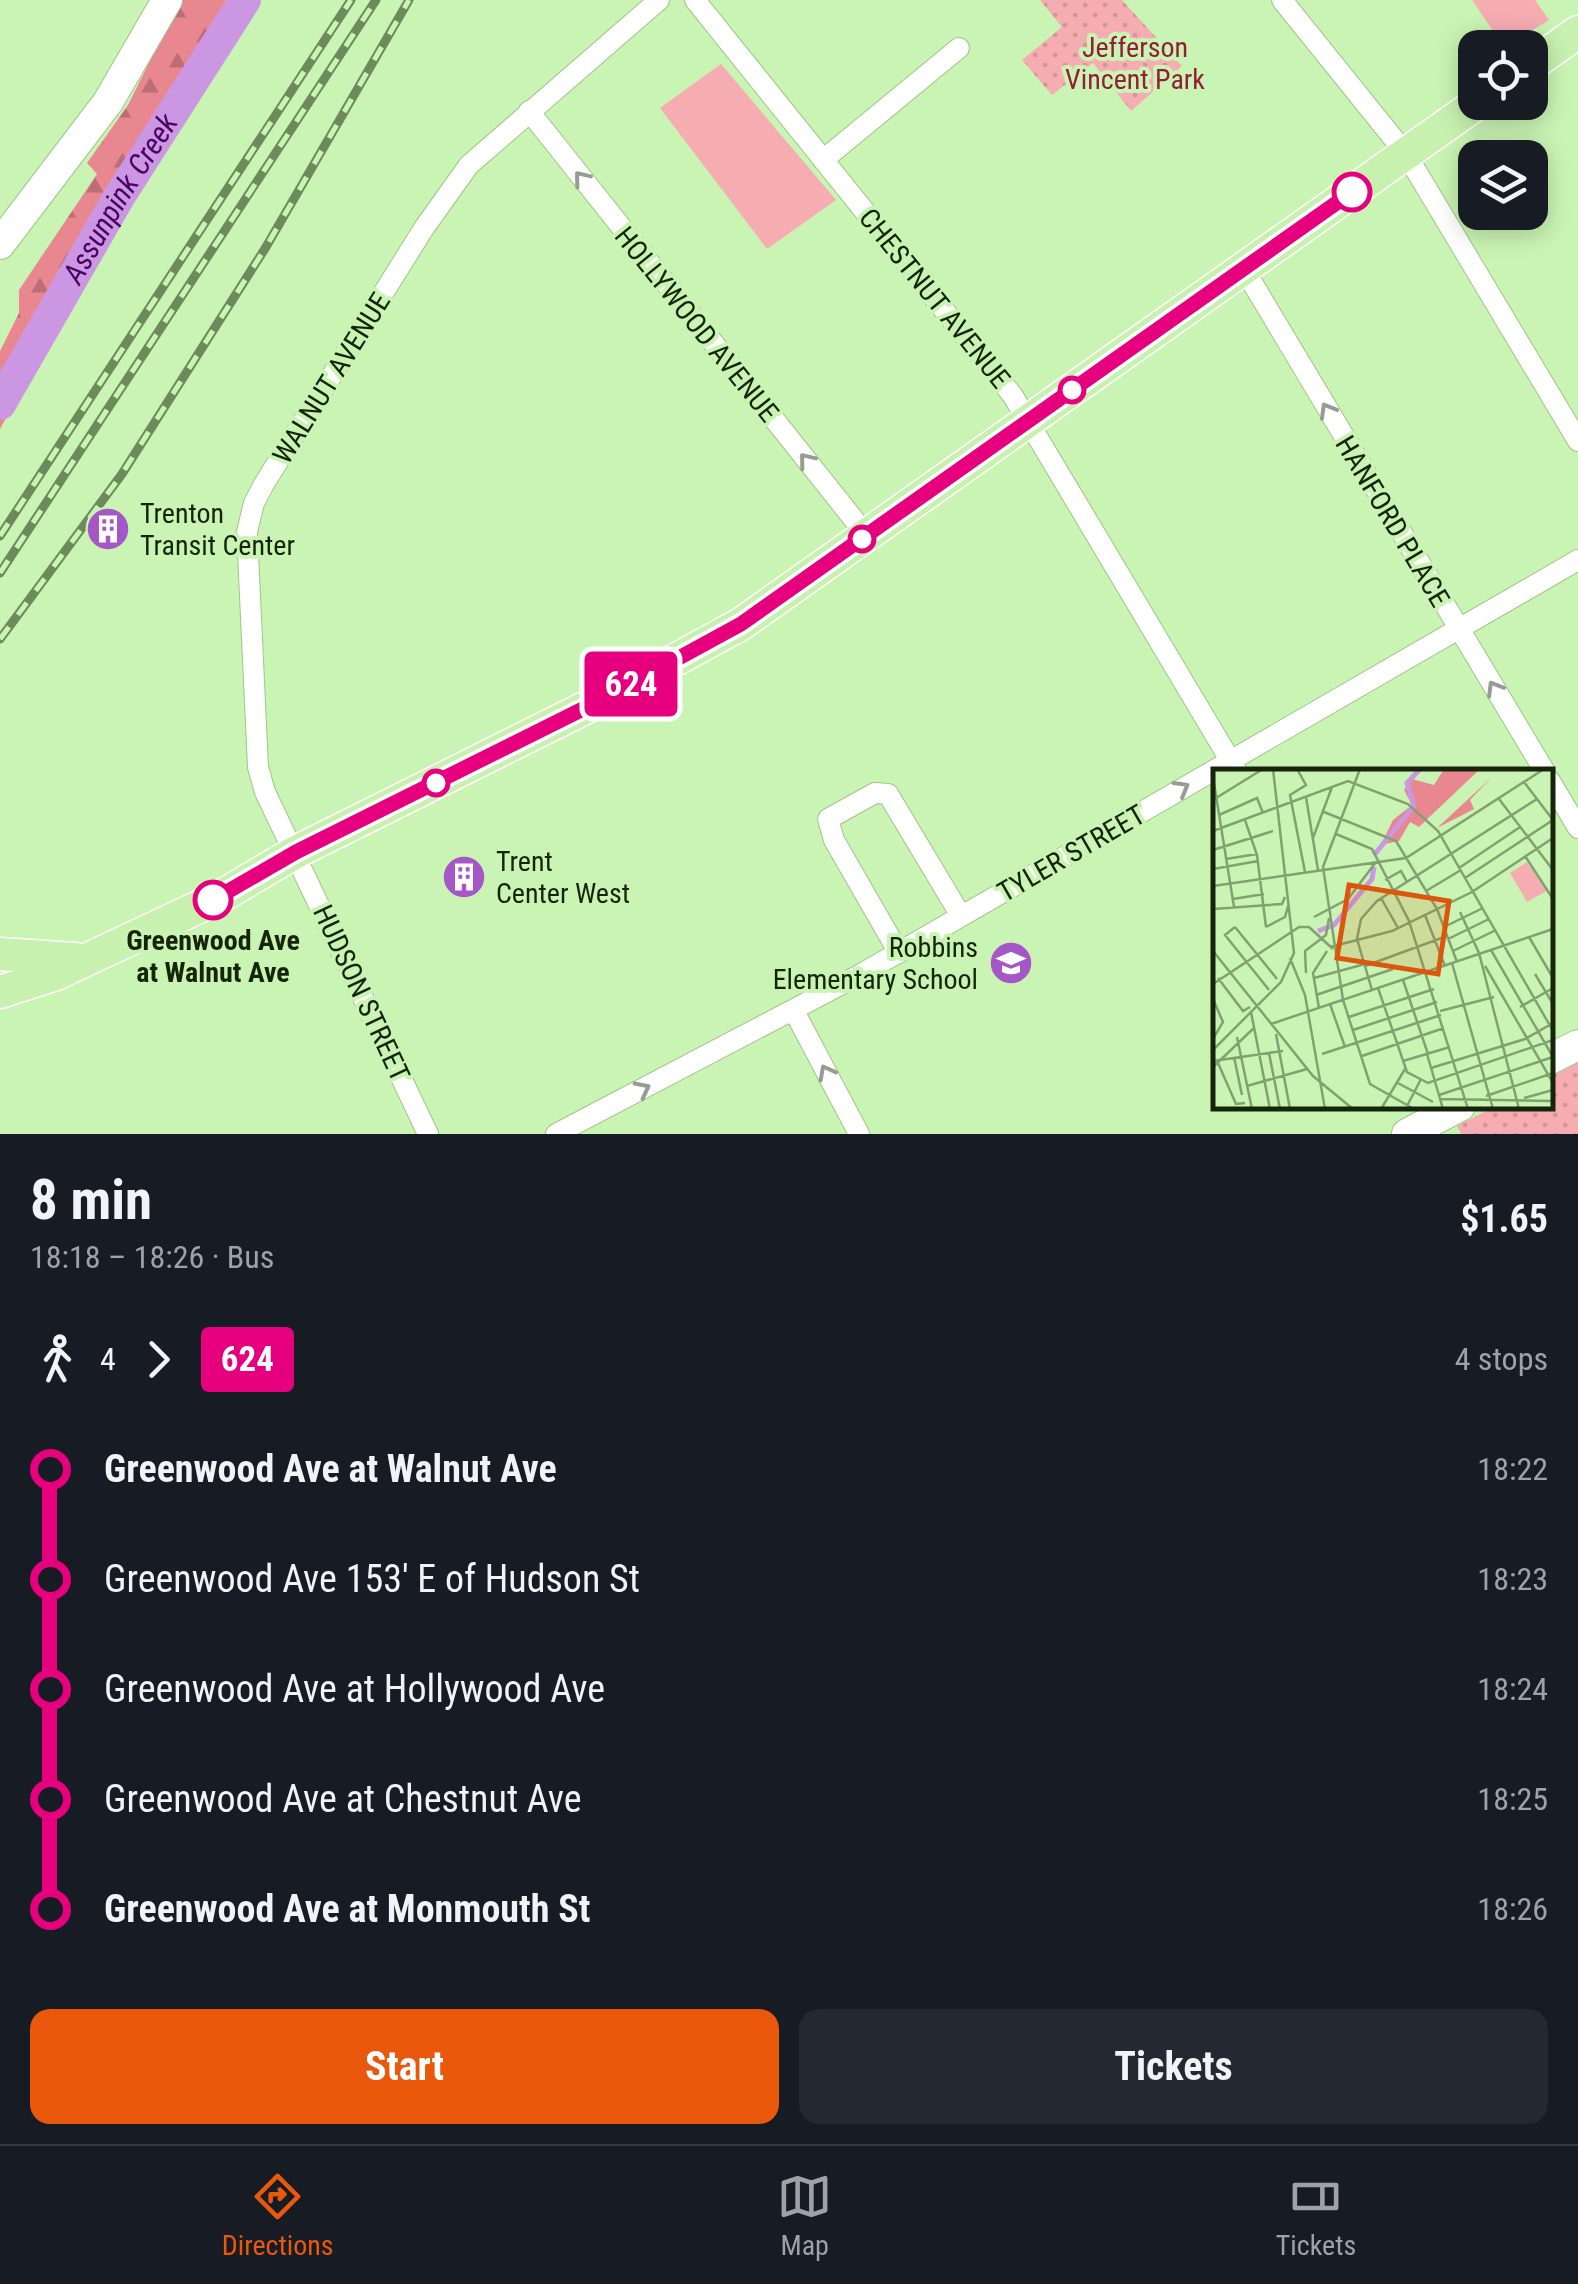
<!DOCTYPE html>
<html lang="en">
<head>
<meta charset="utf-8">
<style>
	:root { --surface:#171b24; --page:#242831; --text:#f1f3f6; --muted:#9ea1a6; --line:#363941; --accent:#ea580c }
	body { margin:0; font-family:"Roboto Condensed",sans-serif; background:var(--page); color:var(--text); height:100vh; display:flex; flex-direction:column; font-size:38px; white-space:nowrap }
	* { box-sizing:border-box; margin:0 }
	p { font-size:32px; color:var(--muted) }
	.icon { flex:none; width:55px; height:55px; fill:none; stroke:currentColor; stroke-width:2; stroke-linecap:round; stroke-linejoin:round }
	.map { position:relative; height:1134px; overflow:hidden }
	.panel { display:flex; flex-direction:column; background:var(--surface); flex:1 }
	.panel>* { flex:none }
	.badge { padding:0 20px; border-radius:8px; font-size:35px; line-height:65px }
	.buttons { position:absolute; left:1458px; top:30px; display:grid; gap:20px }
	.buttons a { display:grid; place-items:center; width:90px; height:90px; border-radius:20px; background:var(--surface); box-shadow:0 5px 25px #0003; font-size:50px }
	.map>.badge { position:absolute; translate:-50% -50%; box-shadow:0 0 0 5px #fff }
	.legs { display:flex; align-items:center; gap:15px; height:110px; padding:0 30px; font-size:32px }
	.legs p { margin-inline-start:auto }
	.overview { display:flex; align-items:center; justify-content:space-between; height:170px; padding:0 30px }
	h1 { font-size:55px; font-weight:700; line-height:75px }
	.cta { display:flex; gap:20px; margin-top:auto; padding:20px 30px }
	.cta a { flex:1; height:115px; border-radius:20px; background:var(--accent); color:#fff; font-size:40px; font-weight:700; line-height:115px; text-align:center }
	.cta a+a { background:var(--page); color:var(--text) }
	ul { padding:0 30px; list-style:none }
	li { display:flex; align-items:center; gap:35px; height:110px; font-size:38px }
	li i { display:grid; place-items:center; width:15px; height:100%; margin:0 12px; background:currentColor }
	li i::after { content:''; width:25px; height:25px; margin:-12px; border:8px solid; border-radius:50%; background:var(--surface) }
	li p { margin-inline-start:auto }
	li:first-child i { background:linear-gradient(#0000 50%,currentColor 0) }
	li:last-child i { background:linear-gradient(currentColor 50%,#0000 0) }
	.dock { display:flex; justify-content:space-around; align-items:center; height:140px; border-top:2px solid var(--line); background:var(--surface); font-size:28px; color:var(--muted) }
	.dock a { display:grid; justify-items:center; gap:5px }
	.dock .on { color:var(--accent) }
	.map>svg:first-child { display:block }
	.grass { fill:url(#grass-dots) }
	.forest { fill:url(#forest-firs) }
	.garden { fill:#f6adb2 }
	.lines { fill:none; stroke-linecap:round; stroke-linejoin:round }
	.river { stroke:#cb97e3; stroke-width:32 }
	.street-casing { stroke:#9fc688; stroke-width:22 }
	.secondary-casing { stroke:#9fc688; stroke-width:32 }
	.primary-casing { stroke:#fff; stroke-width:35 }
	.street { stroke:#fff; stroke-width:20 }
	.secondary { stroke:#fff; stroke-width:30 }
	.primary { stroke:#c8f1af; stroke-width:32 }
	.rail-casing { stroke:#6e8a5d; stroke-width:9 }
	.rail { stroke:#caf4b3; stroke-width:5; stroke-dasharray:15; stroke-linecap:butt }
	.oneway { stroke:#969c91 }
	.line-1-casing { stroke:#fff; stroke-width:22 }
	.line-1 { stroke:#e6007e; stroke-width:15 }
	.stop-1-dot { fill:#fff; stroke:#e6007e; stroke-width:5 }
	.labels { text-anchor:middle; stroke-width:8; stroke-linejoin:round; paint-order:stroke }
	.park-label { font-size:28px; fill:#921e37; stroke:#caf4b3 }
	.street-label { font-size:28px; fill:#15240b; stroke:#caf4b3 }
	.poi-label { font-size:28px; fill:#15240b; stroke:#caf4b3; text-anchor:start }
	.stop-label { font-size:28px; font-weight:bold; fill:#15240b; stroke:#caf4b3 }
	.water-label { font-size:30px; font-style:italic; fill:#4b0363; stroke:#caf4b3 }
	.inset-river { fill:none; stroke:#cb97e3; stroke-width:5 }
	.inset-road { fill:none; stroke:#82a170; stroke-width:2.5 }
	.view { fill:#dd560c; fill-opacity:0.15; stroke:#dd560c; stroke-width:5 }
	.inset-edge { fill:none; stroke:#15240b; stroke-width:5 }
</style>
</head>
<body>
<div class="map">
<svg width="1578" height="1134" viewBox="0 0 1578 1134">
	<defs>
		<pattern id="grass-dots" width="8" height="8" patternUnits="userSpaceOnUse" patternTransform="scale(2.5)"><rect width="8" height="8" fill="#f6adb2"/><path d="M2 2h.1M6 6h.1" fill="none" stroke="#d29598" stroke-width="1.8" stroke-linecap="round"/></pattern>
		<pattern id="forest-firs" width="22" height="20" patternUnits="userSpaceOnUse" patternTransform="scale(2.5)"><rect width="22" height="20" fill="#e88790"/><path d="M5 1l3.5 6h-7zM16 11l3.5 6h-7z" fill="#bb6e74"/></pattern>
	</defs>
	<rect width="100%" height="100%" fill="#caf4b3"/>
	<g class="grass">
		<polygon points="1040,0 1122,0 1182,66 1131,111 1093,63 1052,95 1022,60 1062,27"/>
		<polygon points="1578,1062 1578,1134 1461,1134 1457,1126 1494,1107 1550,1106 1551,1077"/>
	</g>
	<polygon class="forest" points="180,0 259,0 109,231 0,429 0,351 19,313 19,290 97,174 87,163 128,105"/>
	<g class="garden">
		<polygon points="1472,0 1535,0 1549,20 1504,47"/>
		<polygon points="721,64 836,200 767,249 660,108"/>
	</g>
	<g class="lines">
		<path class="river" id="s1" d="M0 404 119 197 245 0"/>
		<g class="street-casing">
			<g id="street">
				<polyline points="695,0 1013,396 1236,770"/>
				<polyline points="1282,0 1406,154 1578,441"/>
				<polyline points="529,111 867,536"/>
				<polyline points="823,160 959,48"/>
				<polyline points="1244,269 1545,772"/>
				<polyline points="1550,781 1578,828"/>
				<polyline points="899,953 834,840 828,819 875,793 888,794 961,916"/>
				<polyline points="794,1011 859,1134"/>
				<polyline points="428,1134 265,792 258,767 247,532 254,503 264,484 424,228 469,165 659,0"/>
				<polyline points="556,1134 863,973 1578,560"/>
			</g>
		</g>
		<g class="secondary-casing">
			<g id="secondary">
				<polyline points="0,244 108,102 167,0"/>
				<polyline points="1550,1059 1578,1045"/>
				<polyline points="1407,1134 1460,1106"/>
			</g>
		</g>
		<g class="primary-casing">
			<g id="primary">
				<polyline points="1530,66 1578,32"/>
				<polyline points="0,954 75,959"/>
				<polyline points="0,992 56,974 218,898 296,852 611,695 741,624 1479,102"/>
			</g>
		</g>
		<use href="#street" class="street"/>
		<use href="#secondary" class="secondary"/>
		<use href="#primary" class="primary"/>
		<g class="rail-casing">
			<g id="rail">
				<polyline points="0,536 351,0"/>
				<polyline points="0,573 376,0"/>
				<polyline points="0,639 122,474 266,247 409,0"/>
			</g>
		</g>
		<use href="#rail" class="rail"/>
	</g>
	<defs><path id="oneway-chevron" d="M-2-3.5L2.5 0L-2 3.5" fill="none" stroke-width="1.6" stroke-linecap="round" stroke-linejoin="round" transform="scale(2.5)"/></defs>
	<g class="oneway">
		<use href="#oneway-chevron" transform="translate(581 178) rotate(-129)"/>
		<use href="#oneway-chevron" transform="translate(1327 410) rotate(-120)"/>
		<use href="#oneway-chevron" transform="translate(806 460) rotate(-129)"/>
		<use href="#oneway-chevron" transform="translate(1494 688) rotate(-121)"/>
		<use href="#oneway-chevron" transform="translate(1182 788) rotate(-30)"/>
		<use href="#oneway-chevron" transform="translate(826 1072) rotate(-118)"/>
		<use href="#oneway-chevron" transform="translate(643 1089) rotate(-27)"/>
	</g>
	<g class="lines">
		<g class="line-1-casing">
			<polyline id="line-1" points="213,900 296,852 611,695 741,624 1352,192"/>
		</g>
		<use href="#line-1" class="line-1"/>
	</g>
	<defs>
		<g id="building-disc" transform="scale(2.25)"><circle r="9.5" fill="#a556c7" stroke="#caf4b3"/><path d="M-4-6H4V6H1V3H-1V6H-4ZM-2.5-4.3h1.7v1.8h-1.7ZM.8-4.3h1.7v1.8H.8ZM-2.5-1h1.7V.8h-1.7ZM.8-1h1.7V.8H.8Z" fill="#fff"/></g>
		<g id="school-disc" transform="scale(2.25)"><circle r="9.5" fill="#a556c7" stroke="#caf4b3"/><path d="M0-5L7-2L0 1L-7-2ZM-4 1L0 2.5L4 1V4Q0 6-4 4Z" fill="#fff"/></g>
	</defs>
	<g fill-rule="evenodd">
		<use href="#building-disc" x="108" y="529"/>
		<use href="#building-disc" x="464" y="877"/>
		<use href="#school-disc" x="1011" y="963"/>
	</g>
	<g class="stop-1-dot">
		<circle cx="1352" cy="192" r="18"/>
		<circle cx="1072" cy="390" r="12"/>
		<circle cx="862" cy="539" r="12"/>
		<circle cx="436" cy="783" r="12"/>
		<circle cx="213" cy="900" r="18"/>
	</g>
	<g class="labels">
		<g class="park-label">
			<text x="1135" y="57">Jefferson<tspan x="1135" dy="32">Vincent Park</tspan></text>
		</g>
		<g class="street-label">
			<text transform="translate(935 298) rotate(51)" y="10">CHESTNUT AVENUE</text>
			<text transform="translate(697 324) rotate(51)" y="10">HOLLYWOOD AVENUE</text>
			<text transform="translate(331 378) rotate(-58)" y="10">WALNUT AVENUE</text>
			<text transform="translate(1393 521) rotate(59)" y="10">HANFORD PLACE</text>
			<text transform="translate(1071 853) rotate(-30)" y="10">TYLER STREET</text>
			<text transform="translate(362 993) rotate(65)" y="10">HUDSON STREET</text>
		</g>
		<g class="poi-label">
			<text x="140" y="523">Trenton<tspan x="140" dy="32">Transit Center</tspan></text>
			<text x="496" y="871">Trent<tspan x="496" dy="32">Center West</tspan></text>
			<text x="978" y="957" text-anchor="end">Robbins<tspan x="978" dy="32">Elementary School</tspan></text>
		</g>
		<g class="stop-label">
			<text x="213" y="950">Greenwood Ave<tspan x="213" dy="32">at Walnut Ave</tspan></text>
		</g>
		<g class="water-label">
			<text dy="10" stroke="none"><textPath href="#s1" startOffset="238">Assunpink Creek</textPath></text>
		</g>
	</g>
	<g transform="translate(1213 769)">
		<rect width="340" height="340" fill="#caf4b3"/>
		<path d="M231 0H267L206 58 197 53 186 72 172 75 163 86 180 51 199 36 191 21 199 10 221 16ZM278 9 257 31 261 40 224 59Z" fill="#e88790"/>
		<path d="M314 93 334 122 314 133 297 104Z" fill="#f6adb2"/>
		<path class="inset-river" d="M161 86 201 37 194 14 207 0M105 162 121 156 159 110 161 98"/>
		<path class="inset-road" d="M84 0 93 16 77 26 92 103M147 0 110 98 130 231 157 315 201 340M0 8 21 138M311 13 340 51M93 28 105 101M3 29 50 0M286 30 340 101M111 43 183 72 224 140 244 193M6 46 44 29 50 44M32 51 44 86 53 158M0 62 135 12 195 35 225 62 340 262M123 65 159 80 196 152 255 340M100 69 119 18M0 81 60 62M312 87 340 130M13 90 44 85M246 99 307 58M0 100 45 92M252 109 340 51M172 111 188 102 194 113M0 117 193 89 331 0M213 122 248 101M168 129 185 159M20 130 51 125M0 140 69 135 72 128M247 143 266 184 306 340M212 146 232 197M101 148 135 130 163 93M22 158 12 166 56 221M22 158 64 210M53 158 72 148 76 134M231 158 270 139M316 168 340 209M235 170 276 150M117 178 179 162 259 123 340 69M278 181 340 288M0 182 100 307 140 340M240 182 283 161M77 189 92 226 112 340M239 194 280 340M152 197 234 167M272 197 340 314M93 204 92 182 113 166 116 149M322 205 340 235M5 209 30 242 37 238M101 209 152 195M190 211 215 285M0 215 86 158H96L120 180M165 219 194 303 215 314 340 271M159 221 144 170 148 150 164 132 324 30M103 226 180 200M0 230 10 253 0 270M117 235 132 278M307 238 340 219M106 239 100 204 114 182M227 242 281 228M38 243 57 340M136 248 221 220M58 255 340 160M140 261 224 233M63 265 77 340M24 268 39 340M0 281 68 213 81 184 60 0M56 284 67 340M109 285 228 246M214 285 230 340M149 287 231 259M21 288 29 326M0 292 70 282M190 292 237 278M5 294 23 335 32 334M0 298 42 258M218 299 312 270 340 254M183 313 220 333M34 317 94 300M226 326 340 288M273 327 340 304M311 329 340 321M227 330 340 332M194 337 208 310M168 340 192 300"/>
		<path class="view" d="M136 116 236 132 225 205 124 189Z"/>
		<rect width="340" height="340" class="inset-edge"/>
	</g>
</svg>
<div class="buttons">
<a><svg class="icon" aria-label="locate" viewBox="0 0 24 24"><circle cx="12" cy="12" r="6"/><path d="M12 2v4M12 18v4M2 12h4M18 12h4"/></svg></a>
<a><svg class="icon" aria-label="layers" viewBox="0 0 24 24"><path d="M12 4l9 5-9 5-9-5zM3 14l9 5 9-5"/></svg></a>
</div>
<b class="badge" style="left:631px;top:684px;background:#e6007e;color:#fff">624</b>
</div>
<section class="panel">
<div class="overview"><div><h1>8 min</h1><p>18:18 – 18:26 · Bus</p></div><b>$1.65</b></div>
<div class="legs"><svg class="icon" aria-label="walk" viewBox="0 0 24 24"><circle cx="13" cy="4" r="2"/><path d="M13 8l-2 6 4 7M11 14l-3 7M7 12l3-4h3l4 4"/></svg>4<svg class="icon" aria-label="forward" viewBox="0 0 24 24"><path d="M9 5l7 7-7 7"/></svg><b class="badge" style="background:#e6007e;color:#fff">624</b><p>4 stops</p></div>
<ul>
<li><i style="color:#e6007e"></i><b>Greenwood Ave at Walnut Ave</b><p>18:22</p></li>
<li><i style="color:#e6007e"></i><span>Greenwood Ave 153' E of Hudson St</span><p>18:23</p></li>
<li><i style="color:#e6007e"></i><span>Greenwood Ave at Hollywood Ave</span><p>18:24</p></li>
<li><i style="color:#e6007e"></i><span>Greenwood Ave at Chestnut Ave</span><p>18:25</p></li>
<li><i style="color:#e6007e"></i><b>Greenwood Ave at Monmouth St</b><p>18:26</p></li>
</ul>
<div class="cta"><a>Start</a><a>Tickets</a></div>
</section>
<nav class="dock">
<a class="on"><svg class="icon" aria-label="directions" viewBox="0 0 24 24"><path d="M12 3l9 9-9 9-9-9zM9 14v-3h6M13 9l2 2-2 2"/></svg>Directions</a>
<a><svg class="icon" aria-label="map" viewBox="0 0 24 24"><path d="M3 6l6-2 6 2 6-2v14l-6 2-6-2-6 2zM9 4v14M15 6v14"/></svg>Map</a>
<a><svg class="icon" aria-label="tickets" viewBox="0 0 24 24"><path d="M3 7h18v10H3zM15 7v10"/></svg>Tickets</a>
</nav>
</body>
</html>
